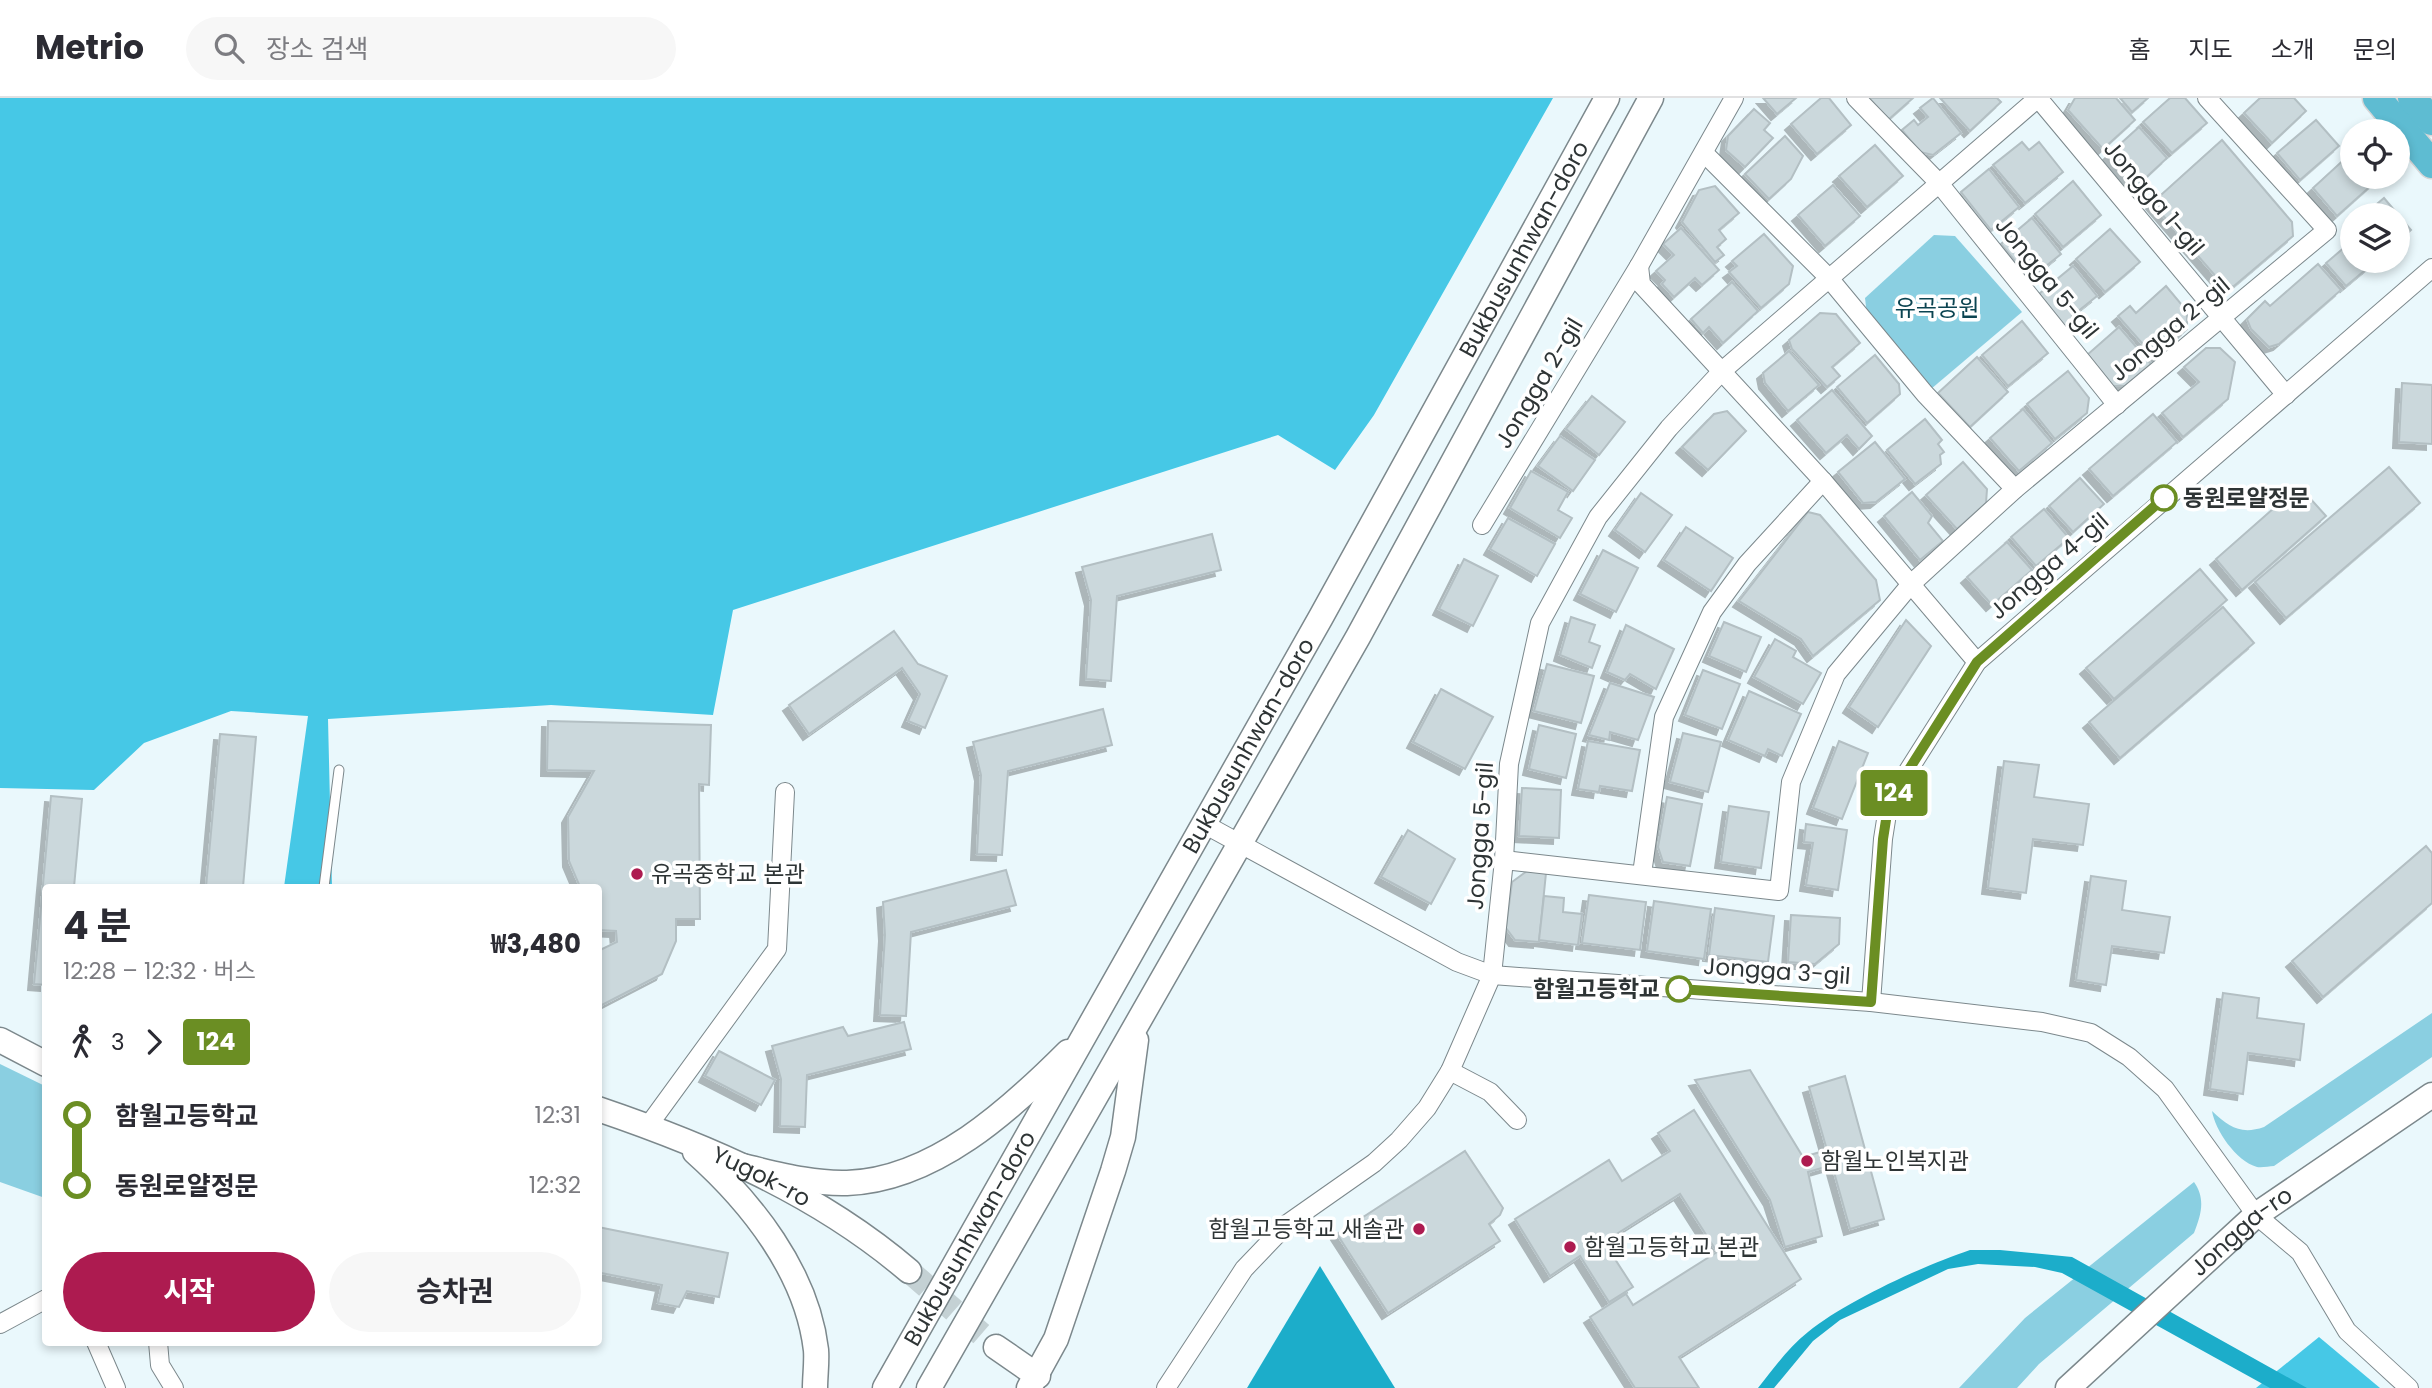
<!DOCTYPE html>
<html lang="ko">
<head>
<meta charset="utf-8">
<style>
	:root { --surface:#fff; --page:#f7f7f7; --text:#2b2b33; --muted:#7c7c81; --line:#e1e1e2; --accent:#ad1b50 }
	body { margin:0; font-family:Poppins,"Noto Sans KR",sans-serif; background:var(--page); color:var(--text); height:100vh; display:flex; flex-direction:column; font-size:26px; white-space:nowrap }
	* { box-sizing:border-box; margin:0 }
	p { font-size:23px; color:var(--muted) }
	.icon { flex:none; width:38px; height:38px; fill:none; stroke:currentColor; stroke-width:2; stroke-linecap:round; stroke-linejoin:round }
	.map { position:relative; flex:1; overflow:hidden }
	.side { position:absolute; left:42px; top:786px; width:560px; height:462px; display:flex; flex-direction:column; background:var(--surface); border-radius:7px; box-shadow:0 4px 10px #0003 }
	.side>* { flex:none }
	.badge { padding:0 14px; border-radius:5px; font-size:24px; line-height:46px }
	.controls { position:absolute; left:2340px; top:21px; display:grid; gap:14px }
	.controls a { display:grid; place-items:center; width:70px; height:70px; border-radius:50%; background:var(--surface); box-shadow:0 4px 10px #0003; font-size:35px }
	.map>.badge { position:absolute; translate:-50% -50%; box-shadow:0 0 0 4px #fff }
	.legs { display:flex; align-items:center; gap:10px; height:77px; padding:0 21px; font-size:23px }
	.legs p { margin-inline-start:auto }
	.headline { display:flex; align-items:center; justify-content:space-between; height:119px; padding:0 21px }
	h1 { font-size:38px; font-weight:700; line-height:52px }
	.action { display:flex; gap:14px; margin-top:auto; padding:14px 21px }
	.action a { flex:1; height:80px; border-radius:42px; background:var(--accent); color:#fff; font-size:28px; font-weight:700; line-height:80px; text-align:center }
	.action a+a { background:var(--page); color:var(--text) }
	ul { padding:0 21px; list-style:none }
	li { display:flex; align-items:center; gap:24px; height:70px; font-size:26px }
	li i { display:grid; place-items:center; width:10px; height:100%; margin:0 9px; background:currentColor }
	li i::after { content:''; width:18px; height:18px; margin:-9px; border:5px solid; border-radius:50%; background:var(--surface) }
	li p { margin-inline-start:auto }
	li:first-child i { background:linear-gradient(#0000 50%,currentColor 0) }
	li:last-child i { background:linear-gradient(currentColor 50%,#0000 0) }
	header { display:flex; align-items:center; gap:42px; box-sizing:border-box; height:98px; padding:0 35px; background:var(--surface); border-bottom:2px solid var(--line) }
	header strong { font-size:33px }
	nav { display:flex; gap:38px; margin-inline-start:auto; font-size:24px }
	.search { width:490px; height:63px; background:var(--page); display:flex; align-items:center; gap:18px; box-sizing:border-box; padding:0 24px; border-radius:38px; color:var(--muted); font-size:26px }
	.map>svg:first-child { display:block }
	.green { fill:#8acfe1 }
	.forest { fill:#46c8e6 }
	.water { fill:#1cadca }
	.building { fill:#cbd8dc; stroke:#b3bfc3; stroke-width:2; filter:url(#shadow) }
	.lines { fill:none; stroke-linecap:round; stroke-linejoin:round }
	.secondary-tunnel { stroke:#c4d1d4; stroke-width:24; stroke-dasharray:24 12; stroke-linecap:butt }
	.service-casing { stroke:#7c888c; stroke-width:11 }
	.minor-casing { stroke:#7c888c; stroke-width:20 }
	.secondary-casing { stroke:#7c888c; stroke-width:27 }
	.trunk-casing { stroke:#d5d6d7; stroke-width:31 }
	.service { stroke:#fff; stroke-width:9 }
	.minor { stroke:#fff; stroke-width:18 }
	.secondary { stroke:#fff; stroke-width:24 }
	.trunk { stroke:#5ebcd2; stroke-width:28 }
	.line-1-casing { stroke:#fff; stroke-width:16 }
	.line-1 { stroke:#6b8e23; stroke-width:10 }
	.stop-1-dot { fill:#fff; stroke:#6b8e23; stroke-width:3.5 }
	.poi-dot { fill:#ad1b50; stroke:#fff; stroke-width:2.5 }
	.labels { text-anchor:middle; stroke-width:7; stroke-linejoin:round; paint-order:stroke }
	.street-label { font-size:23px; fill:#2e3435; stroke:#fff }
	.park-label { font-size:23px; fill:#0b4451; stroke:#fff }
	.stop-label { font-size:23px; font-weight:bold; fill:#2e3435; stroke:#fff; text-anchor:start }
	.poi-label { font-size:23px; fill:#2e3435; stroke:#fff; text-anchor:start }
</style>
</head>
<body>
<header>
<strong>Metrio</strong>
<div class="search"><svg class="icon" aria-label="search" viewBox="0 0 24 24"><circle cx="10" cy="10" r="6"/><path d="M15 15l6 6"/></svg>장소 검색</div>
<nav><a>홈</a><a>지도</a><a>소개</a><a>문의</a></nav>
</header>
<div class="map">
<svg width="2432" height="1290" viewBox="0 0 2432 1290">
	<defs>
		<filter id="shadow"><feDropShadow dx="-6" dy="6" stdDeviation="0" flood-color="#0004"/></filter>
	</defs>
	<rect width="100%" height="100%" fill="#eaf8fc"/>
	<g class="green">
		<polygon points="1934,137 1955,138 2022,214 1931,291 1867,217 1865,200"/>
		<path d="M2432 915V959L2274 1068C2269 1068 2262 1070 2257 1069 2236 1063 2215 1032 2212 1013 2229 1029 2241 1037 2264 1029Z"/>
		<polygon points="0,966 45,988 45,1100 0,1084"/>
		<path d="M2194 1084C2206 1101 2201 1117 2194 1135L2039 1266 2017 1290H1959L2025 1220Z"/>
	</g>
	<g class="forest">
		<polygon points="0,0 1553,0 1374,317 1335,372 1278,337 733,512 713,617 551,607 328,621 332,789 284,789 308,618 231,613 144,645 94,692 0,690"/>
		<polygon points="2319,1239 2380,1290 2256,1290"/>
	</g>
	<g class="water">
		<path d="M1970 1152H2000L2072 1159 2307 1290H2270L2062 1175 2035 1169 1978 1166 1948 1171 1840 1222 1813 1243 1774 1290H1758C1773 1271 1789 1249 1808 1234 1846 1203 1923 1168 1970 1152Z"/>
		<polygon points="1320,1168 1395,1290 1247,1290"/>
	</g>
	<g class="building">
		<polygon points="1763,0 1796,0 1777,16"/>
		<polygon points="1821,0 1829,0 1851,27 1817,56 1791,26"/>
		<polygon points="1869,0 1913,0 1888,22"/>
		<polygon points="1933,0 1961,35 1933,57 1920,54 1902,32 1914,22 1918,27 1928,19 1920,10"/>
		<polygon points="1940,0 1997,0 2001,4 1970,33"/>
		<polygon points="2075,0 2116,0 2135,22 2103,51 2068,12"/>
		<polygon points="2120,0 2148,0 2132,14"/>
		<polygon points="2170,0 2185,0 2207,25 2172,55 2143,24"/>
		<polygon points="2260,0 2294,0 2306,13 2272,45 2244,15"/>
		<polygon points="1754,11 1770,25 1764,32 1773,40 1745,69 1726,52 1728,38"/>
		<polygon points="2316,22 2339,48 2300,82 2277,55"/>
		<polygon points="2139,29 2167,60 2137,88 2108,57"/>
		<polygon points="1785,38 1803,58 1791,81 1769,101 1745,76"/>
		<polygon points="2222,42 2292,124 2293,138 2234,188 2225,189 2152,105"/>
		<polygon points="2022,44 2029,52 2039,44 2063,74 2025,105 1993,67"/>
		<polygon points="1875,47 1903,78 1867,109 1839,78"/>
		<polygon points="2349,57 2352,79 2369,79 2374,85 2337,118 2313,90"/>
		<polygon points="1989,71 2019,109 1991,132 1961,94"/>
		<polygon points="2073,83 2101,117 2063,149 2035,116"/>
		<polygon points="1833,87 1860,118 1825,148 1798,117"/>
		<polygon points="1715,88 1739,115 1719,132 1726,141 1717,149 1724,157 1715,164 1682,124 1699,92"/>
		<polygon points="2384,100 2411,132 2398,144 2398,117 2364,117"/>
		<polygon points="2032,120 2061,156 2030,181 2001,146"/>
		<polygon points="1681,130 1719,172 1702,187 1695,180 1674,199 1662,186 1665,182 1656,173 1674,157 1663,146"/>
		<polygon points="2110,131 2140,164 2105,194 2076,161"/>
		<polygon points="1764,136 1793,168 1789,186 1761,210 1729,174 1737,168 1732,163"/>
		<polygon points="2352,143 2352,163 2376,163 2346,188 2326,165"/>
		<polygon points="2318,166 2341,192 2279,246 2269,249 2251,231 2247,221 2265,203 2270,208"/>
		<polygon points="2073,168 2097,198 2072,218 2077,223 2067,231 2039,196"/>
		<polygon points="1732,184 1758,213 1723,245 1709,229 1703,235 1691,221"/>
		<polygon points="2166,188 2187,213 2187,231 2155,260 2118,218 2130,208 2136,215"/>
		<polygon points="1820,215 1836,216 1860,245 1832,269 1840,278 1827,289 1792,251 1789,242"/>
		<polygon points="2022,223 2048,255 2008,288 1982,257"/>
		<polygon points="2119,229 2151,266 2125,288 2113,288 2087,257"/>
		<polygon points="2206,250 2220,250 2235,264 2228,301 2183,339 2162,315 2199,284 2184,269"/>
		<polygon points="1789,253 1819,287 1788,313 1765,285 1763,275"/>
		<polygon points="1875,257 1899,286 1900,296 1867,325 1837,289"/>
		<polygon points="1977,259 2008,294 1970,329 1938,295"/>
		<polygon points="2068,273 2089,300 2087,315 2055,341 2027,306"/>
		<polygon points="2402,285 2432,287 2432,346 2399,344"/>
		<polygon points="1832,292 1872,338 1859,351 1847,337 1826,355 1797,322"/>
		<polygon points="1592,298 1625,324 1599,357 1566,331"/>
		<polygon points="2023,311 2052,345 2019,373 1990,340"/>
		<polygon points="1727,313 1746,333 1708,372 1682,349 1714,316"/>
		<polygon points="2153,316 2177,344 2113,398 2089,371"/>
		<polygon points="1925,321 1942,342 1938,346 1944,354 1940,357 1941,366 1915,386 1887,352"/>
		<polygon points="1560,338 1595,362 1573,393 1538,368"/>
		<polygon points="1875,344 1905,381 1876,404 1863,405 1838,374"/>
		<polygon points="1963,364 1987,391 1986,405 1957,431 1926,397"/>
		<polygon points="2389,369 2420,405 2286,520 2255,484"/>
		<polygon points="1531,373 1568,394 1558,412 1572,420 1560,440 1510,410"/>
		<polygon points="2080,380 2104,406 2073,434 2049,408"/>
		<polygon points="2299,388 2326,418 2242,492 2216,461"/>
		<polygon points="1912,394 1932,418 1928,425 1943,443 1920,462 1884,418"/>
		<polygon points="1641,395 1672,417 1645,454 1615,432"/>
		<polygon points="2044,411 2069,440 2036,468 2011,439"/>
		<polygon points="1808,414 1820,417 1876,482 1880,502 1813,558 1801,541 1739,503"/>
		<polygon points="1508,420 1555,446 1537,478 1490,451"/>
		<polygon points="1686,429 1733,460 1711,493 1664,462"/>
		<polygon points="1212,436 1221,472 1117,498 1111,583 1086,581 1091,502 1082,469"/>
		<polygon points="2007,444 2032,472 1992,507 1967,479"/>
		<polygon points="1603,452 1638,470 1616,514 1580,496"/>
		<polygon points="1464,461 1498,478 1473,528 1439,511"/>
		<polygon points="2200,471 2227,502 2114,601 2086,570"/>
		<polygon points="2223,509 2254,545 2120,660 2089,624"/>
		<polygon points="1571,519 1595,527 1589,544 1600,548 1592,570 1560,557"/>
		<polygon points="1906,522 1931,548 1878,629 1849,609"/>
		<polygon points="1724,524 1761,539 1746,574 1709,558"/>
		<polygon points="1626,527 1674,551 1656,591 1630,576 1625,582 1607,574"/>
		<polygon points="894,533 918,566 947,578 925,630 908,623 920,596 902,570 809,636 789,607"/>
		<polygon points="1775,541 1796,553 1793,559 1821,575 1803,606 1754,579"/>
		<polygon points="1547,566 1594,578 1581,625 1534,613"/>
		<polygon points="1703,572 1740,586 1722,631 1685,617"/>
		<polygon points="1610,585 1654,599 1638,642 1610,634 1609,642 1589,637"/>
		<polygon points="1441,591 1493,619 1465,671 1413,644"/>
		<polygon points="1749,593 1801,616 1782,658 1768,651 1765,658 1728,642"/>
		<polygon points="1103,611 1112,647 1008,673 1002,757 977,756 981,677 973,644"/>
		<polygon points="548,623 711,627 709,687 699,686 700,821 676,821 676,843 662,876 598,909 598,853 617,844 616,833 598,832 598,789 580,789 569,763 568,719 594,673 547,672"/>
		<polygon points="1539,627 1576,636 1566,680 1529,671"/>
		<polygon points="1683,635 1721,644 1708,694 1670,684"/>
		<polygon points="220,636 256,639 243,789 206,789"/>
		<polygon points="1588,643 1640,652 1632,693 1600,688 1599,694 1578,691"/>
		<polygon points="1839,643 1868,655 1842,721 1813,710"/>
		<polygon points="2004,663 2039,667 2034,699 2089,706 2083,747 2033,741 2026,795 1988,790"/>
		<polygon points="1522,690 1561,692 1559,740 1519,738"/>
		<polygon points="51,698 82,701 74,789 46,789 46,887 34,886"/>
		<polygon points="1667,699 1702,706 1690,768 1663,764 1658,749"/>
		<polygon points="1729,708 1769,714 1761,770 1721,764"/>
		<polygon points="1806,726 1847,732 1838,792 1806,787 1813,745 1804,744"/>
		<polygon points="1408,732 1455,761 1431,806 1381,779"/>
		<polygon points="2426,748 2432,755 2432,805 2323,899 2292,863"/>
		<polygon points="1006,772 1016,807 911,834 906,918 880,917 885,837 883,804"/>
		<polygon points="1527,773 1546,775 1539,844 1515,842 1506,830 1512,784"/>
		<polygon points="2091,778 2126,783 2122,812 2170,819 2164,855 2112,848 2106,887 2076,882"/>
		<polygon points="1589,797 1646,804 1640,852 1582,845"/>
		<polygon points="1544,798 1564,800 1563,814 1582,816 1578,847 1539,842"/>
		<polygon points="1654,803 1711,811 1704,861 1647,853"/>
		<polygon points="1715,810 1774,818 1768,864 1709,857"/>
		<polygon points="1791,817 1840,820 1839,846 1815,866 1788,864"/>
		<polygon points="2223,895 2259,900 2257,920 2304,926 2300,962 2248,955 2243,996 2210,991"/>
		<polygon points="904,924 911,951 807,977 805,1029 780,1028 781,981 772,948 843,929 848,938"/>
		<polygon points="719,953 775,982 761,1007 705,978"/>
		<polygon points="1750,972 1803,1059 1827,1052 1809,989 1845,978 1884,1121 1850,1131 1832,1067 1808,1074 1822,1138 1785,1149 1770,1102 1695,982"/>
		<polygon points="1694,1012 1801,1181 1679,1259 1699,1290 1635,1290 1590,1219 1626,1196 1633,1207 1717,1154 1680,1096 1604,1144 1633,1189 1609,1204 1580,1158 1550,1178 1515,1121 1609,1062 1622,1083 1670,1053 1658,1035"/>
		<polygon points="1465,1053 1503,1110 1500,1117 1489,1126 1500,1143 1388,1215 1337,1136"/>
		<polygon points="598,1129 728,1155 719,1199 687,1193 679,1209 658,1205 662,1187 601,1175 598,1188"/>
	</g>
	<g class="lines">
		<polyline class="secondary-tunnel" points="909,1173 996,1249"/>
		<g class="service-casing">
			<polyline id="service" points="324,789 339,672"/>
		</g>
		<g class="minor-casing">
			<g id="minor">
				<polyline points="1856,0 1938,84 2117,307"/>
				<polyline points="2038,0 2286,297"/>
				<polyline points="1704,55 1828,179 1925,296 2015,391"/>
				<polyline points="1639,168 1734,0"/>
				<polyline points="1482,427 1639,168 1641,186 1823,383 1977,564"/>
				<polyline points="1204,726 1457,864 1492,877 1871,904 2042,924 2091,935 2129,959 2165,991 2256,1117 2300,1154 2347,1233 2409,1290"/>
				<polyline points="1504,762 1779,793 1791,684 1836,576 1911,486 2015,391 2327,132 2207,0"/>
				<polyline points="1642,776 1664,619 1712,514 1747,466 1823,383"/>
				<polyline points="1871,904 1883,741 1889,703 1977,564 2432,170"/>
				<polyline points="1450,973 1490,994 1517,1022"/>
				<polyline points="648,1028 777,851 785,694"/>
				<polyline points="0,1226 46,1201"/>
				<polyline points="96,1244 116,1290"/>
				<polyline points="158,1244 160,1267 174,1290"/>
				<polyline points="1166,1290 1244,1171 1287,1126 1374,1065 1399,1042 1427,1010 1450,973 1492,877 1504,762 1509,666 1540,525 1598,419 1669,330 1722,273 2038,0"/>
			</g>
		</g>
		<g class="secondary-casing">
			<g id="secondary">
				<polyline points="0,942 46,966"/>
				<path id="s1" d="M598 1011C710 1049 819 1096 909 1173"/>
				<path d="M695 1054C751 1104 807 1174 816 1252 817 1264 815 1278 815 1290"/>
				<path d="M742 1068C777 1076 811 1086 847 1085 934 1082 1010 1012 1068 954"/>
				<polyline points="996,1249 1038,1278"/>
				<path id="s2" d="M885 1290 1321 519 1607 0"/>
				<polyline points="929,1290 1358,539 1651,0"/>
				<polyline points="1029,1290 1056,1241 1113,1073 1123,1039 1136,942"/>
				<path id="s3" d="M2068 1290 2256 1117 2432 997"/>
			</g>
		</g>
		<g class="trunk-casing">
			<g id="trunk">
				<polyline points="2377,0 2432,66"/>
				<polyline points="2412,0 2432,23"/>
			</g>
		</g>
		<use href="#service" class="service"/>
		<use href="#minor" class="minor"/>
		<use href="#secondary" class="secondary"/>
		<use href="#trunk" class="trunk"/>
	</g>
	<g class="lines">
		<g class="line-1-casing">
			<polyline id="line-1" points="1679,891 1871,904 1883,741 1889,703 1977,564 2164,400"/>
		</g>
		<use href="#line-1" class="line-1"/>
	</g>
	<g class="stop-1-dot">
		<circle cx="2164" cy="400" r="12"/>
		<circle cx="1679" cy="891" r="12"/>
	</g>
	<g class="poi-dot">
		<circle cx="637" cy="776" r="7"/>
		<circle cx="1807" cy="1063" r="7"/>
		<circle cx="1419" cy="1131" r="7"/>
		<circle cx="1570" cy="1149" r="7"/>
	</g>
	<g class="labels">
		<g class="street-label">
			<text transform="translate(2154 100) rotate(50)" y="8">Jongga 1-gil</text>
			<text dy="8" stroke="none"><textPath href="#s2" startOffset="1306">Bukbusunhwan-doro</textPath></text>
			<text transform="translate(2047 180) rotate(51)" y="8">Jongga 5-gil</text>
			<text transform="translate(2170 231) rotate(-40)" y="8">Jongga 2-gil</text>
			<text transform="translate(1539 285) rotate(-59)" y="8">Jongga 2-gil</text>
			<text transform="translate(2049 468) rotate(-41)" y="8">Jongga 4-gil</text>
			<text dy="8" stroke="none"><textPath href="#s2" startOffset="738">Bukbusunhwan-doro</textPath></text>
			<text transform="translate(1480 738) rotate(-86)" y="8">Jongga 5-gil</text>
			<text transform="translate(1777 873) rotate(4)" y="8">Jongga 3-gil</text>
			<text dy="8" stroke="none"><textPath href="#s1" startOffset="177">Yugok-ro</textPath></text>
			<text dy="8" stroke="none"><textPath href="#s3" startOffset="234">Jongga-ro</textPath></text>
			<text dy="8" stroke="none"><textPath href="#s2" startOffset="172">Bukbusunhwan-doro</textPath></text>
		</g>
		<g class="park-label">
			<text x="1937" y="218">유곡공원</text>
		</g>
		<g class="stop-label">
			<text x="2183" y="408">동원로얄정문</text>
			<text x="1660" y="899" text-anchor="end">함월고등학교</text>
		</g>
		<g class="poi-label">
			<text x="651" y="784">유곡중학교 본관</text>
			<text x="1821" y="1071">함월노인복지관</text>
			<text x="1405" y="1139" text-anchor="end">함월고등학교 새솔관</text>
			<text x="1584" y="1157">함월고등학교 본관</text>
		</g>
	</g>
</svg>
<div class="controls">
<a><svg class="icon" aria-label="locate" viewBox="0 0 24 24"><circle cx="12" cy="12" r="6"/><path d="M12 2v4M12 18v4M2 12h4M18 12h4"/></svg></a>
<a><svg class="icon" aria-label="layers" viewBox="0 0 24 24"><path d="M12 4l9 5-9 5-9-5zM3 14l9 5 9-5"/></svg></a>
</div>
<b class="badge" style="left:1894px;top:695px;background:#6b8e23;color:#fff">124</b>
<section class="side">
<div class="headline"><div><h1>4 분</h1><p>12:28 – 12:32 · 버스</p></div><b>₩3,480</b></div>
<div class="legs"><svg class="icon" aria-label="walk" viewBox="0 0 24 24"><circle cx="13" cy="4" r="2"/><path d="M13 8l-2 6 4 7M11 14l-3 7M7 12l3-4h3l4 4"/></svg>3<svg class="icon" aria-label="forward" viewBox="0 0 24 24"><path d="M9 5l7 7-7 7"/></svg><b class="badge" style="background:#6b8e23;color:#fff">124</b></div>
<ul>
<li><i style="color:#6b8e23"></i><b>함월고등학교</b><p>12:31</p></li>
<li><i style="color:#6b8e23"></i><b>동원로얄정문</b><p>12:32</p></li>
</ul>
<div class="action"><a>시작</a><a>승차권</a></div>
</section>
</div>
</body>
</html>
